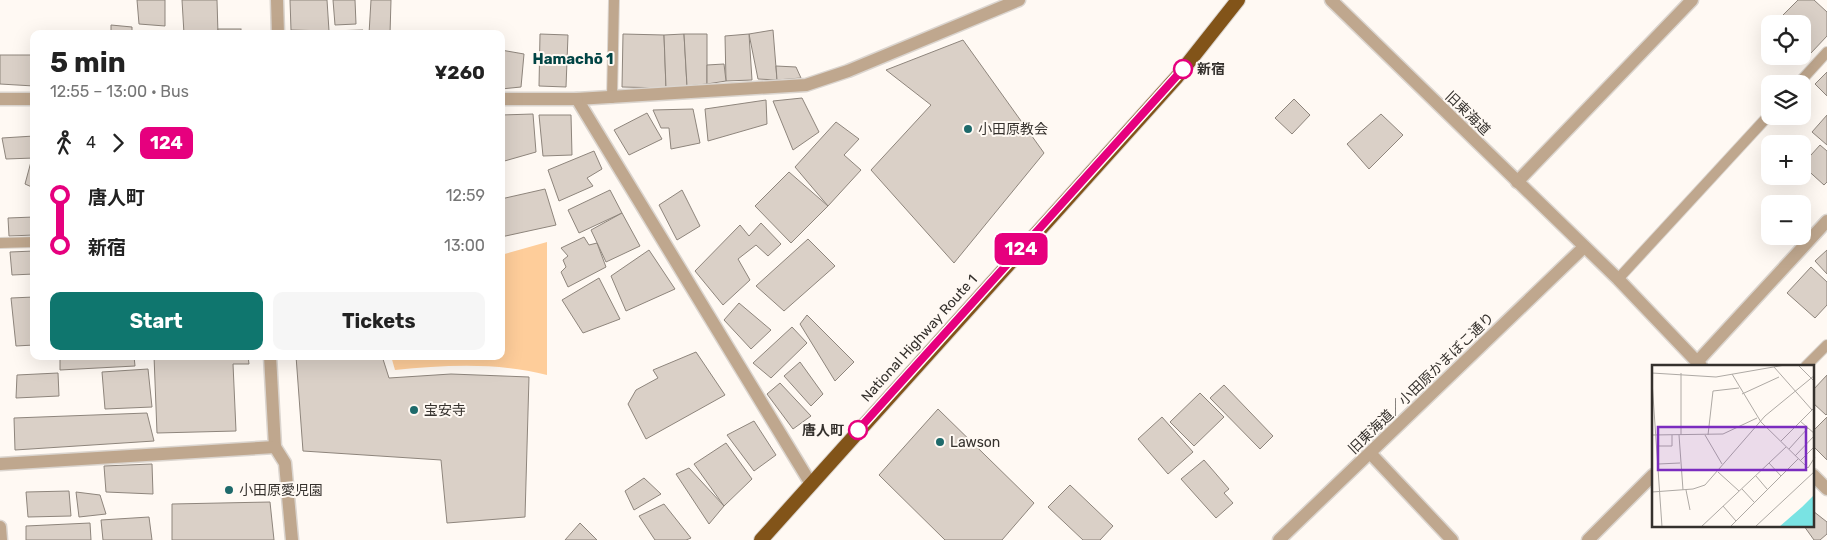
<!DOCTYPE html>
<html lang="en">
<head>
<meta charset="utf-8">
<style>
	:root { --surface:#fff; --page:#f6f6f6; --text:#222; --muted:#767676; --accent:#0f766e }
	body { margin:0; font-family:Rubik,"Noto Sans JP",sans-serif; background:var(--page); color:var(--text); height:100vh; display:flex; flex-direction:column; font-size:19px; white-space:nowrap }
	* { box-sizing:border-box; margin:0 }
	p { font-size:16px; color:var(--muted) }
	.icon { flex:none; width:28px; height:28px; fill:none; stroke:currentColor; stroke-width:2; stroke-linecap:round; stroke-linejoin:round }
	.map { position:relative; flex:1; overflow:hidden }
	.side { position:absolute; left:30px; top:30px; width:475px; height:330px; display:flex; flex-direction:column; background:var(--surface); border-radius:10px; box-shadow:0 5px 20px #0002 }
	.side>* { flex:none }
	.badge { padding:0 10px; border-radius:8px; font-size:18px; line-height:32px }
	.tools { position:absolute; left:1761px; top:15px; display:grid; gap:10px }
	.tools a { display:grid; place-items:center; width:50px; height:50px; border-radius:10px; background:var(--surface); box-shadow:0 5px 20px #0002; font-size:25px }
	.map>.badge { position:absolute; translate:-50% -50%; box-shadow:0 0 0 2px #fff }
	.legs { display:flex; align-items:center; gap:8px; height:55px; padding:0 20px; font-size:16px }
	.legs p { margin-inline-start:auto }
	.head { display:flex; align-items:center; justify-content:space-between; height:85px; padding:0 20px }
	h1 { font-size:28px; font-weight:700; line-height:38px }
	.action { display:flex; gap:10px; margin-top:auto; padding:10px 20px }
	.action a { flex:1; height:58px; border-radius:10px; background:var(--accent); color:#fff; font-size:20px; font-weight:700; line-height:58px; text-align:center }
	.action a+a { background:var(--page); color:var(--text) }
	ul { padding:0 20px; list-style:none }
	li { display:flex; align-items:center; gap:18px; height:50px; font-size:19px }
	li i { display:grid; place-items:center; width:8px; height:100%; margin:0 6px; background:currentColor }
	li i::after { content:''; width:12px; height:12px; margin:-6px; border:4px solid; border-radius:50%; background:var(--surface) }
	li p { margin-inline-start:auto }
	li:first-child i { background:linear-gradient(#0000 50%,currentColor 0) }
	li:last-child i { background:linear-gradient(currentColor 50%,#0000 0) }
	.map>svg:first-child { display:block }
	.green { fill:#fecd9a }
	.building { fill:#dad0c7; stroke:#8e857c }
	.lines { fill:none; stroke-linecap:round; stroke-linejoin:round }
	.service-casing { stroke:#dbd5cf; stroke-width:12 }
	.minor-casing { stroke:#dbd5cf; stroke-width:15 }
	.tertiary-casing { stroke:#dbd5cf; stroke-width:15 }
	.trunk-casing { stroke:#dbd5cf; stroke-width:16 }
	.service { stroke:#bfa78e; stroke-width:10 }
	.minor { stroke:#bfa78e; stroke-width:12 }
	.tertiary { stroke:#bfa78e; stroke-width:12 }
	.trunk { stroke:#825419; stroke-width:14 }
	.line-1-casing { stroke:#fff; stroke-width:11 }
	.line-1 { stroke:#e6007e; stroke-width:8 }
	.stop-1-dot { fill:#fff; stroke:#e6007e; stroke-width:2.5 }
	.poi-dot { fill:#1e6a6b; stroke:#fff9f3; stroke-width:2 }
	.labels { text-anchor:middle; stroke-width:4; stroke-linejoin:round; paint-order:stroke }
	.stop-label { font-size:14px; font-weight:bold; fill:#35312d; stroke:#fff9f3; text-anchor:start }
	.street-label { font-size:14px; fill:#35312d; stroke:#fff9f3 }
	.poi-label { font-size:14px; fill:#35312d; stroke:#fff9f3; text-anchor:start }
	.neighbourhood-label { font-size:15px; font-weight:bold; fill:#044; stroke:#fff9f3 }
	.inset-road { fill:none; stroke:#aea9a4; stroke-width:1 }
	.view { fill:#7b2cbf; fill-opacity:0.15; stroke:#7b2cbf; stroke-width:2.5 }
	.inset-edge { fill:none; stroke:#35312d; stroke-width:2.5 }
</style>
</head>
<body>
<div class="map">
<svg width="1827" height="540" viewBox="0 0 1827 540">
	<rect width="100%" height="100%" fill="#fff9f3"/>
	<path class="green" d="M547 242V375C497 362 445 365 395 370L391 356H501V255Z"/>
	<g class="building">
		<polygon points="137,0 165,0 165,26 139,24"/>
		<polygon points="182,0 217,0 218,34 184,34"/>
		<polygon points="290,0 327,0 329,31 291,30"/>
		<polygon points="333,0 355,0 356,24 335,25"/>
		<polygon points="371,0 391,0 390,34 369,34"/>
		<polygon points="1798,0 1814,0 1827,12 1827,36 1811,53 1802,45 1802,24 1780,24 1777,21"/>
		<polygon points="111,25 132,27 132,34 111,34"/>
		<rect x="218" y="29" width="23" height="5"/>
		<polygon points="363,30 364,34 328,34 329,31"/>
		<polygon points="773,30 777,80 758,79 749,34"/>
		<polygon points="540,34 568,35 566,87 539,86"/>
		<polygon points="623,34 664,35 666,88 622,87"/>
		<polygon points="684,34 687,86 666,88 664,35"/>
		<polygon points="684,34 707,34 707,84 687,86"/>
		<polygon points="749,34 752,80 726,81 725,36"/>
		<polygon points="963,40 1044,153 954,263 871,170 931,105 886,70"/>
		<polygon points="501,50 524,54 521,87 501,89"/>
		<polygon points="0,55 34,55 34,86 0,84"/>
		<polygon points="724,64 726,81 707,84 707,65"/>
		<polygon points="776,66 796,67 801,78 777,80"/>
		<polygon points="1827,72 1827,96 1815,84"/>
		<polygon points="802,98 819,132 793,150 773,101"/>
		<polygon points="1294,99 1310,115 1292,134 1275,118"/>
		<polygon points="766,100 767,124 708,141 705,109"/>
		<polygon points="693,109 700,143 671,149 669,128 661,128 653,110"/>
		<polygon points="647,113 662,139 629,155 614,130"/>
		<polygon points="533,114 536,152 501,162 501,115"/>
		<polygon points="1381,114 1403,135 1369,169 1347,144"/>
		<polygon points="539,115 571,115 572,155 543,156"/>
		<polygon points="1827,115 1827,145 1812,132"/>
		<polygon points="836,122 859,139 844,155 861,170 828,206 795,167"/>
		<polygon points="34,136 34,158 6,159 2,138"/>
		<polygon points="1820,145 1827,151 1827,182 1824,185 1802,165"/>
		<polygon points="594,151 602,169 587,178 593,186 559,201 548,170"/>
		<polygon points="32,158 34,158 34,188 25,184"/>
		<polygon points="789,172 828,206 791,243 755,206"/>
		<polygon points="545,189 556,225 501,237 501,199"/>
		<polygon points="610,190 622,213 579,233 568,210"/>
		<polygon points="682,190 700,226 677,240 659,205"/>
		<polygon points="622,213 640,246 606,262 591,230"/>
		<polygon points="34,217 34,235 9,236 8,218"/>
		<polygon points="761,223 781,244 768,256 756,245 738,259 750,280 723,305 695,271 740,225 749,236"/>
		<polygon points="584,237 589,245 597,243 606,267 568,287 561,272 566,267 563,260 568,256 561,248"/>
		<polygon points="808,239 835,266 784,311 756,286"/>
		<polygon points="649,250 675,289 626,311 611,276"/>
		<polygon points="1827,250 1827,274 1815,261"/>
		<polygon points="34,251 34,274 12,275 10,252"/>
		<polygon points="1811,267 1827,282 1827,305 1815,318 1787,293"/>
		<polygon points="599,278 620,319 583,333 562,300"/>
		<polygon points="34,297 34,345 16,346 11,298"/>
		<polygon points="739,303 771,330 751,349 724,320"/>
		<polygon points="807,315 854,362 835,381 800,324"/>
		<polygon points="792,327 807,343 771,378 753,363"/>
		<polygon points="696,352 725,395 646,439 628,404 636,390 658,378 653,370"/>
		<polygon points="60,356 134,356 135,366 60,370"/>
		<polygon points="154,356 248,356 249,364 233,364 236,431 157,433"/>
		<polygon points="296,356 382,356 389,378 451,374 529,377 525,517 447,523 441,460 303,451"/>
		<polygon points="800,362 823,394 811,406 784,376"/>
		<polygon points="148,369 152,407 105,409 102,372"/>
		<polygon points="58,373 59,396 16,398 17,375"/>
		<polygon points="1827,375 1827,414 1826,415 1813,403 1813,390"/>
		<polygon points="780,383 811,416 793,429 767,394"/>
		<polygon points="1224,385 1273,436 1260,449 1210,398"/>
		<polygon points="1200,393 1224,417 1194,446 1170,422"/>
		<polygon points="938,409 1034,503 1002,540 945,540 879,475"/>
		<polygon points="147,413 154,441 15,450 14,418"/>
		<polygon points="1162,417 1193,452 1168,474 1138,439"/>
		<polygon points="1827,417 1827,460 1813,446 1813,431"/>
		<polygon points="754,421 776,455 754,471 727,435"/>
		<polygon points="726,443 752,479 724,506 694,464"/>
		<polygon points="1204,460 1229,489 1224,493 1233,503 1216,518 1181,479"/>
		<polygon points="152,464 153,494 106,492 104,466"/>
		<polygon points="689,468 724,506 709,524 676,474"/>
		<polygon points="644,478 661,494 634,510 625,491"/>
		<polygon points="1070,485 1113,526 1100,540 1083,540 1048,507"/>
		<polygon points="69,491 71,516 28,517 26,492"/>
		<polygon points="76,492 100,495 106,514 79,517"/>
		<polygon points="270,502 274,540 172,540 172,504"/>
		<polygon points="664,504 691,538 686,540 655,540 639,516"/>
		<polygon points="1813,511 1827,522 1827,534 1820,540 1814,540 1804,526 1813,526"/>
		<polygon points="149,517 152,540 103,540 101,520"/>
		<polygon points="90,523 91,540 26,540 26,526"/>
		<polygon points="580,523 597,540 565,540"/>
	</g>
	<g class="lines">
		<g class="service-casing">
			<g id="service">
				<polyline points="1798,84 1827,52"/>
				<polyline points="612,98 614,0"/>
				<polyline points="0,243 34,242"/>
				<polyline points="1618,279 1770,114"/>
				<polyline points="1806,366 1827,345"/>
			</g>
		</g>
		<g class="minor-casing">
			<g id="minor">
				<polyline points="277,0 278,34"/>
				<polyline points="1517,182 1692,0"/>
				<polyline points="270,356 275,447 285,463 292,540"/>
				<polyline points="1370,453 1452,540"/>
				<polyline points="0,464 275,447"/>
				<polyline points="1813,475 1827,489"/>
				<polyline points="811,484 577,99 806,85 848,71 1019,0"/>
				<polyline points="1588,540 1653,475"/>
			</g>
		</g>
		<g class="tertiary-casing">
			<g id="tertiary">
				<polyline points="1331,0 1618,279 1701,366"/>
				<polyline points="0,99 34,99"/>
				<polyline points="501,99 577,99"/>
				<polyline points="1697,362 1827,221"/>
				<polyline points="0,527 1,540"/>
				<polyline points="1279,540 1584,247"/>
			</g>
		</g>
		<g class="trunk-casing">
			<polyline id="trunk" points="761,540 1177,77 1238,0"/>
		</g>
		<use href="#service" class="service"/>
		<use href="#minor" class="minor"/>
		<use href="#tertiary" class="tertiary"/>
		<use href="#trunk" class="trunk"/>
	</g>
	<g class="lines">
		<g class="line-1-casing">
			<polyline id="line-1" points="858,430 1183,69"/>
		</g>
		<use href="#line-1" class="line-1"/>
	</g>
	<g class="stop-1-dot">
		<circle cx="1183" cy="69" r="9"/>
		<circle cx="858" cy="430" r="9"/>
	</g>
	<g class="poi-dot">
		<circle cx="968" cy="129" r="5"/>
		<circle cx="414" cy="410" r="5"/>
		<circle cx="940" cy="442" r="5"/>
		<circle cx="229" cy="490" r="5"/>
	</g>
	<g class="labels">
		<g class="stop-label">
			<text x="1197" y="74">新宿</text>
			<text x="844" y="435" text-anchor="end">唐人町</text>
		</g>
		<g class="street-label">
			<text transform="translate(1468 113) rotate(44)" y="5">旧東海道</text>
			<text transform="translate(919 338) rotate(-48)" y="5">National Highway Route 1</text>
			<text transform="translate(1421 383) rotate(-44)" y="5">旧東海道／小田原かまぼこ通り</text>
		</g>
		<g class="poi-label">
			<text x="978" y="134">小田原教会</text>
			<text x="424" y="415">宝安寺</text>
			<text x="950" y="447">Lawson</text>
			<text x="239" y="495">小田原愛児園</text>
		</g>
		<g class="neighbourhood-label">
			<text x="573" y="64">Hamachō 1</text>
		</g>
	</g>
	<g transform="translate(1652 365)">
		<rect width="162" height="162" fill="#fff9f3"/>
		<path d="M162 130V162H127L150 142Z" fill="#79e3e3"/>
		<path class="inset-road" d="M146 0 163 17M122 2 160 45M0 8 64 12 133 0M80 9 109 57 156 103 163 92M0 16 10 162M90 29 127 12M148 56 163 69M0 70 71 69 105 53M27 70 31 125M29 70V8M53 70 70 99M56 70 61 26 87 23M129 76 163 42M5 81H20V70M137 84 156 63M143 91 163 70M148 96 163 81M117 98 129 111M6 99 28 98M66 107 87 126M104 111 115 124M90 124 102 137M34 125 38 145M0 127 41 124 53 120 113 51 163 10M71 141 84 156M49 162 134 82M78 162 146 94M103 162 163 106"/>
		<path class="view" d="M6 62H154V105H6Z"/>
		<rect width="162" height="162" class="inset-edge"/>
	</g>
</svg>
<div class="tools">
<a><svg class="icon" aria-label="locate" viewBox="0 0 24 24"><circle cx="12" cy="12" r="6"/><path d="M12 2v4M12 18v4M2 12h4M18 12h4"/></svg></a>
<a><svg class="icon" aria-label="layers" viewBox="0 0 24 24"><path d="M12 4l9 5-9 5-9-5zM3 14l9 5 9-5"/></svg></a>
<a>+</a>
<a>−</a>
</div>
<b class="badge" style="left:1021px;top:249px;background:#e6007e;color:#fff">124</b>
<section class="side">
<div class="head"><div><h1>5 min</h1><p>12:55 – 13:00 · Bus</p></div><b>¥260</b></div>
<div class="legs"><svg class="icon" aria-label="walk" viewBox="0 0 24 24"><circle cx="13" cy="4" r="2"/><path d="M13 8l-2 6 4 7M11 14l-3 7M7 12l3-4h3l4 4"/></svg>4<svg class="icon" aria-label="forward" viewBox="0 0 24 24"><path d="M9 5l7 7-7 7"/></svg><b class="badge" style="background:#e6007e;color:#fff">124</b></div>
<ul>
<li><i style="color:#e6007e"></i><b>唐人町</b><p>12:59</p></li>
<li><i style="color:#e6007e"></i><b>新宿</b><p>13:00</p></li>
</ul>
<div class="action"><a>Start</a><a>Tickets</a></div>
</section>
</div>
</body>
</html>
